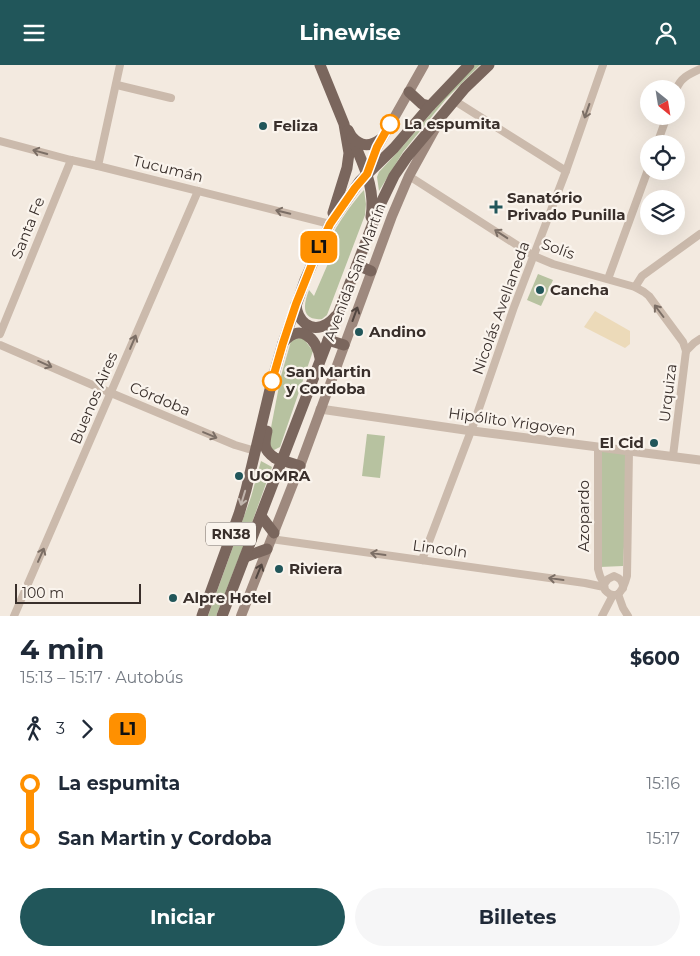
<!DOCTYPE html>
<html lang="es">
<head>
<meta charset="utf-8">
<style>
	:root { --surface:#fff; --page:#f6f6f7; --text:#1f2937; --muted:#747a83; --accent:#21565a }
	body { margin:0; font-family:Montserrat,sans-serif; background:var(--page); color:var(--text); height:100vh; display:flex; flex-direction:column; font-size:19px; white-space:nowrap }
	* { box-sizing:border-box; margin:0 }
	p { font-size:16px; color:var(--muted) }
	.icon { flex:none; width:28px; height:28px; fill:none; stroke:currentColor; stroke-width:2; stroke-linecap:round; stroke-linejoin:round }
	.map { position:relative; height:551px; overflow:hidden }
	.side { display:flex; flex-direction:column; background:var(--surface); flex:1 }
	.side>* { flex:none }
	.badge { padding:0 10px; border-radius:8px; font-size:18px; line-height:32px }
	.needle { width:32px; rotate:150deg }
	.tools { position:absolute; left:640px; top:15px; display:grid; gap:10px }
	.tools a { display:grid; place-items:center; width:45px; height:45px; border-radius:50%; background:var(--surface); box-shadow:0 5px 20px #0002; font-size:25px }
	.scale { position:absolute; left:15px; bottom:12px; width:126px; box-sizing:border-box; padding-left:5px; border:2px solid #392f2b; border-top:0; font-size:14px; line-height:18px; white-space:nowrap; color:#392f2b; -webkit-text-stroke:4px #faf4ed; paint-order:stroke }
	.map>.badge { position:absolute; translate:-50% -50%; box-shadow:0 0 0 2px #fff }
	.legs { display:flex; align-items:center; gap:8px; height:55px; padding:0 20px; font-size:16px }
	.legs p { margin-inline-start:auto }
	.head { display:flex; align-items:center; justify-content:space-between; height:85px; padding:0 20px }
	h1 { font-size:28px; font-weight:700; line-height:38px }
	.primary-button { display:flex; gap:10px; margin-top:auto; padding:10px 20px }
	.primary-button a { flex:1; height:58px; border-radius:30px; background:var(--accent); color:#fff; font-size:20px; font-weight:700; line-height:58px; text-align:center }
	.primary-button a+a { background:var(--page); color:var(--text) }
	ul { padding:0 20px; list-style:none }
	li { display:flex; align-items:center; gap:18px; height:55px; font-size:19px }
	li i { display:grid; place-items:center; width:8px; height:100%; margin:0 6px; background:currentColor }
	li i::after { content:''; width:12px; height:12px; margin:-6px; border:4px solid; border-radius:50%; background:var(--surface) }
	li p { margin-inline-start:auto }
	li:first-child i { background:linear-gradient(#0000 50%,currentColor 0) }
	li:last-child i { background:linear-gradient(currentColor 50%,#0000 0) }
	header { display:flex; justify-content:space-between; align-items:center; height:65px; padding:0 20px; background:var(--accent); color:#fff; font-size:22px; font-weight:700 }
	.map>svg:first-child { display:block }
	.green { fill:#b7c2a0 }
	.sand { fill:#ecdab9 }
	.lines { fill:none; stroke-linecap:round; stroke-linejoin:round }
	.minor { stroke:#cbbaac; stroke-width:8 }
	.tertiary { stroke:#cbbaac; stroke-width:9 }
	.secondary { stroke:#9e897e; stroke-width:10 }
	.primary { stroke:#7a665d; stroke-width:11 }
	.oneway { stroke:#7b6e65 }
	.oneway2 { stroke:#524640 }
	.oneway3 { stroke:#c0b4ac }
	.line-1-casing { stroke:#fff; stroke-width:11 }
	.line-1 { stroke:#ff9000; stroke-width:8 }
	.stop-1-dot { fill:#fff; stroke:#ff9000; stroke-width:2.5 }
	.poi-dot { fill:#21565a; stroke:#faf4ed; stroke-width:2 }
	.labels { text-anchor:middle; stroke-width:4.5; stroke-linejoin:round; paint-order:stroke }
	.shield { fill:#faf4ed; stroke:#736a65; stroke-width:1 }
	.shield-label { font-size:14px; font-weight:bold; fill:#392f2b }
	.stop-label { font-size:15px; font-weight:bold; fill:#392f2b; stroke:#faf4ed; text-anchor:start }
	.poi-label { font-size:15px; font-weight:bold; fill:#392f2b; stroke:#faf4ed; text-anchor:start }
	.street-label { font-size:15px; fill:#392f2b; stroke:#faf4ed }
</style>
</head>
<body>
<header><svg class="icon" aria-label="menu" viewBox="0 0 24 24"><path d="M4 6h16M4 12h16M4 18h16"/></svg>Linewise<svg class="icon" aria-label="person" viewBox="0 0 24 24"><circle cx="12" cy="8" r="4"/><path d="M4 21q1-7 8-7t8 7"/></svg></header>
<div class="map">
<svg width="700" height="551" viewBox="0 0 700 551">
	<rect width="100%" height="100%" fill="#f3eae0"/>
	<g class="green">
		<path d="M475 0H480L446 34 403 87 379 126 377 112 379 107C412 73 441 34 475 0Z"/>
		<path d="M364 125 366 139 365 150 327 250 322 254C301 256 303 240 309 225L314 231 333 187C332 185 330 182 330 179 329 169 356 133 364 125Z"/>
		<polygon points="538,209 553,215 541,241 527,235"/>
		<polygon points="303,273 313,286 280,382 274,385 271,384 268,378 281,311 291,276 294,274"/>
		<polygon points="367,369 385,371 380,413 362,411"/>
		<polygon points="598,382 629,386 623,501 600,502"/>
		<polygon points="261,396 272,402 245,477 216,551 208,551 251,432"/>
	</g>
	<polygon class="sand" points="595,246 630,266 630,279 625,283 584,262"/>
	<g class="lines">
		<g class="minor">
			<polyline points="117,20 171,33"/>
			<path d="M676 25C680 13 689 9 700 4"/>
			<polyline points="455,36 566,106"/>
			<polyline points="0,76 71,95 98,101 330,159"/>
			<polyline points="657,79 667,51"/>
			<polyline points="98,101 120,0"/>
			<polyline points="409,111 534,191 553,199 635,222 644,227 649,231 683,277 686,286"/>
			<polyline points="608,214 649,102"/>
			<polyline points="635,222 642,211 700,169"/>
			<polyline points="0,269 71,95"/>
			<polyline points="0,280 111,328 235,380 255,386"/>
			<path d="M598 382V504L600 511 604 519 605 525C618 539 624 522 627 511L629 386"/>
			<polyline points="673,391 686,286 694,278 700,274"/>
			<polyline points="271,474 585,518 604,522"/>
			<polyline points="422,495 474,358 514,242 566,106 603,0"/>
			<path d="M604 519 608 514 614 511C620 513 623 516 623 523"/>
			<polyline points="618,529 623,543 628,551"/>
			<polyline points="14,551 198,126"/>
			<polyline points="602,551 613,530"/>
		</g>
		<polyline class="tertiary" points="320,344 465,365 700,395"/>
		<g class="secondary">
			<polyline points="367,109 377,83 424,0"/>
			<polyline points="241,551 300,401 392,151 409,111 436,62"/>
		</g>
		<g class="primary">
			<polyline points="320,0 344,59 349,88 347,103 333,148"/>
			<polyline points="409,27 422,39 430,41"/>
			<path d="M348 65C352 72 355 79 358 87 367 108 375 128 371 152"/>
			<path d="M352 72C361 82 370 82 381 74"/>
			<polyline points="357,200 371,206"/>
			<path d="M296 239C297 255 310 269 327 259 331 257 333 254 336 251"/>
			<polyline points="328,275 344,280"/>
			<path d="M283 278C299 257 317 273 320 293"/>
			<path d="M267 366C264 379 263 385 275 393"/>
			<polyline points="275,393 300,401"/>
			<polyline points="261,451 274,468"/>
			<polyline points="245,492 267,484"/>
			<polyline points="202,551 239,449 246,425 272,316 283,278 305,215 330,159 360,116 394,83 430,41 469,0"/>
			<polyline points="222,551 380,140 394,111 407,92 465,23 489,0"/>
		</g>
	</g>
	<defs><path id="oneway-shaft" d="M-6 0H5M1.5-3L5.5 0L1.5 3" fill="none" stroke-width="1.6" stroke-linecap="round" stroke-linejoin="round" transform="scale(1.25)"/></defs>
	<g class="oneway">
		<use href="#oneway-shaft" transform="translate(587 46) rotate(109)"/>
		<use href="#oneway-shaft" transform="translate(40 87) rotate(-165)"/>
		<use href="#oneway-shaft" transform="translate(283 147) rotate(-166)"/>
		<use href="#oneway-shaft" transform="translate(501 169) rotate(-147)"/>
		<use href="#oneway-shaft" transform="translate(659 246) rotate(-127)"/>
		<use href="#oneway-shaft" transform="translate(133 277) rotate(-67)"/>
		<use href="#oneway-shaft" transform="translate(45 299) rotate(24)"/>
		<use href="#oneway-shaft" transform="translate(210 370) rotate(23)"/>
		<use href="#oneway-shaft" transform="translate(378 489) rotate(-172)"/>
		<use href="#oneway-shaft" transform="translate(41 490) rotate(-66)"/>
		<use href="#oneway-shaft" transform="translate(556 514) rotate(-172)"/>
	</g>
	<g class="oneway2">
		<use href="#oneway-shaft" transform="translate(355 249) rotate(-70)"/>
		<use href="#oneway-shaft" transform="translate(259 506) rotate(-68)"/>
	</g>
	<use class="oneway3" href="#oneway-shaft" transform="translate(243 433) rotate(107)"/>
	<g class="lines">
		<g class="line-1-casing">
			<polyline id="line-1" points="272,316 283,278 296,239 316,189 330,159 355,123 367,109 377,82 390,59"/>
		</g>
		<use href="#line-1" class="line-1"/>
	</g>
	<g class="stop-1-dot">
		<circle cx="390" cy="59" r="9"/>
		<circle cx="272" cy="316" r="9"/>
	</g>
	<g class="poi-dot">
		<circle cx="263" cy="61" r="5"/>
		<path d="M493.5 134.5h5v5h5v5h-5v5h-5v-5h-5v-5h5z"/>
		<circle cx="540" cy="225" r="5"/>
		<circle cx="359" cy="267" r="5"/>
		<circle cx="654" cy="378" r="5"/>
		<circle cx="239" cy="411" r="5"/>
		<circle cx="279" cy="504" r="5"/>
		<circle cx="173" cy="533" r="5"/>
	</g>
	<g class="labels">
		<rect class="shield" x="206" y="457.5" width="50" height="23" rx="4"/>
		<g class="shield-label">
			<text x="231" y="474">RN38</text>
		</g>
		<g class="stop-label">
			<text x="404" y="64">La espumita</text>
			<text x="286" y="312">San Martin<tspan x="286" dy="17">y Cordoba</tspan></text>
		</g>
		<g class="poi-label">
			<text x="273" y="66">Feliza</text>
			<text x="507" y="138">Sanatório<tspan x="507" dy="17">Privado Punilla</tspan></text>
			<text x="550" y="230">Cancha</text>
			<text x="369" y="272">Andino</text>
			<text x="644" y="383" text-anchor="end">El Cid</text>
			<text x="249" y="416">UOMRA</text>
			<text x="289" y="509">Riviera</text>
			<text x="183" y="538">Alpre Hotel</text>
		</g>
		<g class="street-label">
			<text transform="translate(168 104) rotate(14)" y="5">Tucumán</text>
			<text transform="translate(28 163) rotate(-68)" y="5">Santa Fe</text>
			<text transform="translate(558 184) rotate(20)" y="5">Solís</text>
			<text transform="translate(355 207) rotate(-69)" y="5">Avenida San Martín</text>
			<text transform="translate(501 243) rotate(-70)" y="5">Nicolás Avellaneda</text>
			<text transform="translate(668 328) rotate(-83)" y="5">Urquiza</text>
			<text transform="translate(94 333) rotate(-67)" y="5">Buenos Aires</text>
			<text transform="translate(160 334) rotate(23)" y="5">Córdoba</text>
			<text transform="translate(512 357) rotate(8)" y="5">Hipólito Yrigoyen</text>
			<text transform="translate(584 451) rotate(-90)" y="5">Azopardo</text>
			<text transform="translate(440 484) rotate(8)" y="5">Lincoln</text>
		</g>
	</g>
</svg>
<div class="tools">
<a><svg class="needle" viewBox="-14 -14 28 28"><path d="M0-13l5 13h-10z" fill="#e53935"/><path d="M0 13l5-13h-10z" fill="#747a83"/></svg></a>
<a><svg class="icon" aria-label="locate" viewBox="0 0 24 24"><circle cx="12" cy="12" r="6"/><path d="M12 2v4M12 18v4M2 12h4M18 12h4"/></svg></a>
<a><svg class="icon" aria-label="layers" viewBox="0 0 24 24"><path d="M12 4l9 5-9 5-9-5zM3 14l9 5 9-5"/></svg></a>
</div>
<div class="scale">100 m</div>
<b class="badge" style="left:319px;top:182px;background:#ff9000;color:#111">L1</b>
</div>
<section class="side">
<div class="head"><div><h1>4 min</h1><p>15:13 – 15:17 · Autobús</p></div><b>$600</b></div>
<div class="legs"><svg class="icon" aria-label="walk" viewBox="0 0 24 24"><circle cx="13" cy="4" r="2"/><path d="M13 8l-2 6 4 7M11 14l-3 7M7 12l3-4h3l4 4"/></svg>3<svg class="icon" aria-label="forward" viewBox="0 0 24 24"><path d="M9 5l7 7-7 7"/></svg><b class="badge" style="background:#ff9000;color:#111">L1</b></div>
<ul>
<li><i style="color:#ff9000"></i><b>La espumita</b><p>15:16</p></li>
<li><i style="color:#ff9000"></i><b>San Martin y Cordoba</b><p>15:17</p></li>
</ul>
<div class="primary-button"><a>Iniciar</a><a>Billetes</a></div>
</section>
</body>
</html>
